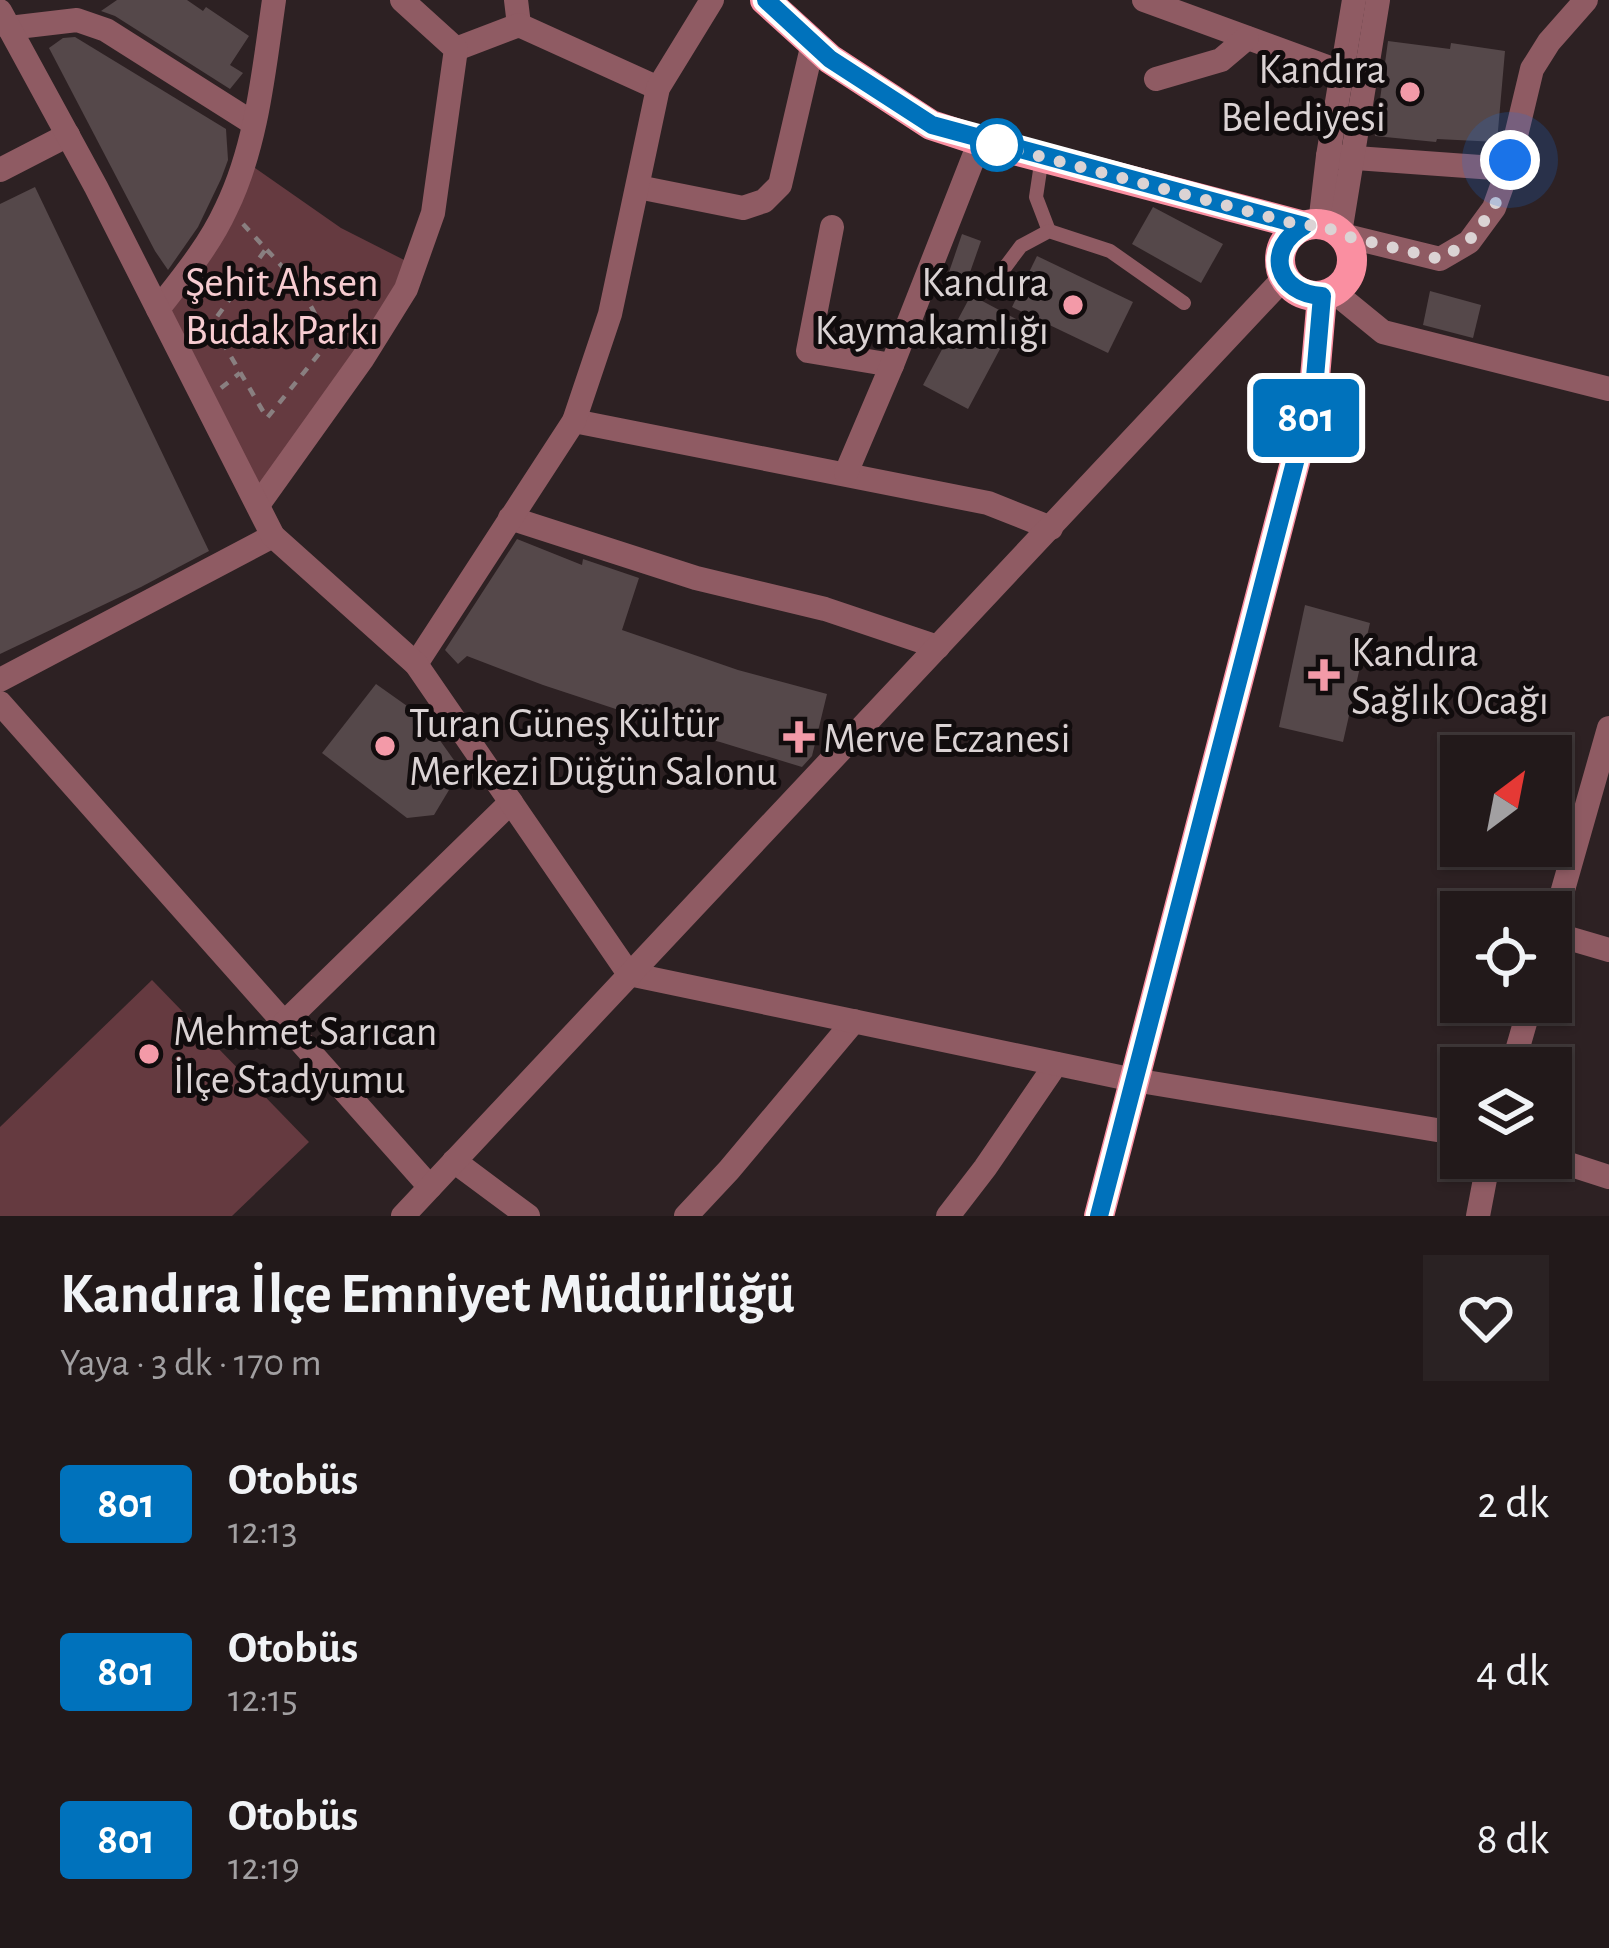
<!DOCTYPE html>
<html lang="tr">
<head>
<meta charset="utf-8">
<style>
	:root { --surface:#22191a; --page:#2a2223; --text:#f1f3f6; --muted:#a2a0a2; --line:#3f3839 }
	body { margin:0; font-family:"Alegreya Sans",sans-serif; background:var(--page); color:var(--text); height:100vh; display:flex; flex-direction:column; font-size:45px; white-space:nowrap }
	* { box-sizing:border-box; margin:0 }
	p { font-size:39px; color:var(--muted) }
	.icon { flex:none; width:66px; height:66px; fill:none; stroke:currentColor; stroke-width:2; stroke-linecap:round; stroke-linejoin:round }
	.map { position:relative; height:1216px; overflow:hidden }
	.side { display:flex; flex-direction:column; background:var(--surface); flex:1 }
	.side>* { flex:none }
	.badge { padding:0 24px; border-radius:9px; font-size:42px; line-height:78px }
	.needle { width:78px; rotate:32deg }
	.buttons { position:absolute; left:1440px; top:735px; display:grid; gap:24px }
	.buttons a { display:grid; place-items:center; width:132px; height:132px; border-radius:0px; background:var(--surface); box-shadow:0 3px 9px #0004,0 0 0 3px var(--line); font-size:60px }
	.you { position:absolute; width:60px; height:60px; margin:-30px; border:9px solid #fff; border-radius:50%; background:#1a73e8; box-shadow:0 0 0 18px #1a73e833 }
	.map>.badge { position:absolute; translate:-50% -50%; box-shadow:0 0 0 6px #fff }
	.round { display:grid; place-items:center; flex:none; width:126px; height:126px; border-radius:0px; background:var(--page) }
	.summary { display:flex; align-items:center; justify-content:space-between; height:204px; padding:0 60px }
	h1 { font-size:57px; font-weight:700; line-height:90px }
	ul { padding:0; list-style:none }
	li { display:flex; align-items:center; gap:36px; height:168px; padding:0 60px }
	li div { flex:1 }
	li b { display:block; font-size:45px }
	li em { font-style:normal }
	li .badge { min-width:132px; font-weight:700; text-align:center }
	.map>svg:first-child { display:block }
	.green { fill:#653a40 }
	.building { fill:#55484a }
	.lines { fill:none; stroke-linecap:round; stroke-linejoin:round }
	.path { stroke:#897f80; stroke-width:4.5; stroke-dasharray:9 9; stroke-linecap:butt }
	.service { stroke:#8f5b63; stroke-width:14 }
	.minor { stroke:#8f5b63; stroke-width:24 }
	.tertiary { stroke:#8f5b63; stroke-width:24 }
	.primary { stroke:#fa8fa1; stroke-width:30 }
	.line-casing { stroke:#fff; stroke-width:27 }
	.line { stroke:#0072bc; stroke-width:18 }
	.walk { stroke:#dbd3d4; stroke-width:12; stroke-dasharray:0 21.6 }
	.poi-dot { fill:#f39aa8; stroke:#110c0d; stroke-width:4.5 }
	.stop-dot { fill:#fff; stroke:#0072bc; stroke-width:6 }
	.labels { text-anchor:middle; stroke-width:10; stroke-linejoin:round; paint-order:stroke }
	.poi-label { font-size:42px; fill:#dbd3d4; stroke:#110c0d; text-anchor:start }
	.park-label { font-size:42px; fill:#f7ccd1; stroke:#110c0d }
</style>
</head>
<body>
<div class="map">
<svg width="1609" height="1216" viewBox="0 0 1609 1216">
	<rect width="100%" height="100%" fill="#2d2123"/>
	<g class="green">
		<polygon points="245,161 341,228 414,265 258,505 158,309"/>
		<polygon points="152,980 309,1142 232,1216 0,1216 0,1127"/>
	</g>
	<g class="building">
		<polygon points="117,0 187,0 203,11 206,7 249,36 230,65 243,73 230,89 115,16 101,11"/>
		<polygon points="75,37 226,129 228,160 221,179 198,227 168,270 155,251 49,48 63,38"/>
		<polygon points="1388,41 1450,49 1451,43 1505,51 1497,142 1437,139 1436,142 1375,136"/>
		<polygon points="35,187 209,551 141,587 0,654 0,204"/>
		<polygon points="1153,207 1223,244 1201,283 1132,244"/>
		<polygon points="962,234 981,241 968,278 949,272"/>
		<polygon points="1037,256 1133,302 1108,353 1012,307"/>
		<polygon points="1430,291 1481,305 1473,338 1423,325"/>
		<polygon points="971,295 1016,319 968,409 923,385"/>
		<polygon points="517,539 582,565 583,559 639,578 622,630 738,670 827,694 812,756 802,767 720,742 642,723 643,718 543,685 467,656 458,664 445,650"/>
		<polygon points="1305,605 1370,623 1343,742 1279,727"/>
		<polygon points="376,684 424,718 461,770 434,815 407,818 322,753"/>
	</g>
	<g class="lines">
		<g class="path">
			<path d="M243 224 266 249 216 318 217 333 267 418 327 344C315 305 294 278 266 249"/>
			<polyline points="221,388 240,373"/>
		</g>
		<g class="service">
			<polyline points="1042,157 1036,197 1049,231"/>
			<polyline points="1000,274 1021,246 1049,231 1110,251 1184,303"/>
		</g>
		<g class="minor">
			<polyline points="516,0 519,25"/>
			<polyline points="1144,0 1341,72"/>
			<polyline points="9,28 77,20 106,30 253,123"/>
			<polyline points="456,49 519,25 658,88"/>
			<polyline points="1156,79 1221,60 1247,38"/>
			<polyline points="1328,156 1508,169"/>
			<polyline points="0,170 68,135"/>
			<polyline points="638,187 743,208 764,201 780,185 813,43"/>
			<polyline points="832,227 808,351 892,365"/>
			<polyline points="1342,235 1440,259 1469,242 1494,208 1508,169 1532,69 1549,42 1586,0"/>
			<polyline points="1334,292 1383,332 1609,389"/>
			<path d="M158 309C183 277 209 246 226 209 257 146 264 69 274 0"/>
			<polyline points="574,421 988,503 1051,528"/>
			<polyline points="846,473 892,365 980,141"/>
			<polyline points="258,505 363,358 406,289 433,213 456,49 402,0"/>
			<polyline points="510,518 696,578 825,609 938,647"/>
			<polyline points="416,664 574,421 610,314 658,88 712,0"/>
			<polyline points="0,680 273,536"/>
			<polyline points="0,703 430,1187"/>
			<polyline points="1551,932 1609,728"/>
			<polyline points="1551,933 1609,950"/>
			<polyline points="284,1023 511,802"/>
			<polyline points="1512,1068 1531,1002"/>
			<polyline points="454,1161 528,1216"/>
			<polyline points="686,1216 729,1170 854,1021"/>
			<polyline points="948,1216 985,1168 1056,1064"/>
			<polyline points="1478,1216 1489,1158"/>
		</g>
		<g class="tertiary">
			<polyline points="0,11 96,187 273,536 416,664 629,974 1134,1080 1461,1134"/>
			<polyline points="1320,224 1328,156 1354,0"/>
			<polyline points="1340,233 1378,0"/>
			<polyline points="1550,1158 1609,1177"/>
			<polyline points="403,1216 1284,278"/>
		</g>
		<g class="primary">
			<polyline points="765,0 830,59 931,125 980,141 1304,226"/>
			<circle cx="1316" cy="260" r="36"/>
			<polyline points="1099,1216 1314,389 1322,296"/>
		</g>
	</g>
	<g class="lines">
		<g class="line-casing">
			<path id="line" d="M766 0 830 59 932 125 1304 226C1263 249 1277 294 1322 296L1314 389 1099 1216"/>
		</g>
		<use href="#line" class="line"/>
		<polyline class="walk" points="997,145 1304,226 1320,224 1342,235 1440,259 1468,242 1494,208 1510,160"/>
	</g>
	<g class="poi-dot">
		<circle cx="1410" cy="92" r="12"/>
		<circle cx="1073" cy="305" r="12"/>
		<path d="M1318 657h12v12h12v12h-12v12h-12v-12h-12v-12h12z"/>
		<path d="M793 719h12v12h12v12h-12v12h-12v-12h-12v-12h12z"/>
		<circle cx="385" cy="746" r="12"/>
		<circle cx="149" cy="1054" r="12"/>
	</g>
	<circle class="stop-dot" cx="997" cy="145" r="24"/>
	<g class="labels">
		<g class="poi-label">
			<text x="1386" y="83" text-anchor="end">Kandıra<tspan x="1386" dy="48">Belediyesi</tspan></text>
			<text x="1049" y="296" text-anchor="end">Kandıra<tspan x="1049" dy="48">Kaymakamlığı</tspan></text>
			<text x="1351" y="666">Kandıra<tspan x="1351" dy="48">Sağlık Ocağı</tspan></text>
			<text x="409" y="737">Turan Güneş Kültür<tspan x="409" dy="48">Merkezi Düğün Salonu</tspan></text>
			<text x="823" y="752">Merve Eczanesi</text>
			<text x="173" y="1045">Mehmet Sarıcan<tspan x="173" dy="48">İlçe Stadyumu</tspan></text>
		</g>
		<g class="park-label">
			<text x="282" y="296">Şehit Ahsen<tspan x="282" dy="48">Budak Parkı</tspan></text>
		</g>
	</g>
</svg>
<div class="buttons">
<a><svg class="needle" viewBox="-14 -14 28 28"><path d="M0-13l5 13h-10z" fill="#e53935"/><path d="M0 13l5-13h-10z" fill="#a2a0a2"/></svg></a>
<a><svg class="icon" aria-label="locate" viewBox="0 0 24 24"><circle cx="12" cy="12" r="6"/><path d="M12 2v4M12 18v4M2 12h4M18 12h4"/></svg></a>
<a><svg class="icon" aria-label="layers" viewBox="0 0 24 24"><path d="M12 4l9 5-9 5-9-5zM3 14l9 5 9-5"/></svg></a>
</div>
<div class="you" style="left:1510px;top:160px"></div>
<b class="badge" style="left:1306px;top:418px;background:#0072bc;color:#fff">801</b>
</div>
<section class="side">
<div class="summary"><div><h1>Kandıra İlçe Emniyet Müdürlüğü</h1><p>Yaya · 3 dk · 170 m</p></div><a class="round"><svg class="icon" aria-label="heart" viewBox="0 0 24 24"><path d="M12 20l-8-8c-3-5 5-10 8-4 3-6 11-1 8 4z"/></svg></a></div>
<ul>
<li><span class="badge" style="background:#0072bc;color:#fff">801</span><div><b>Otobüs</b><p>12:13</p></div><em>2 dk</em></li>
<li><span class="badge" style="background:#0072bc;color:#fff">801</span><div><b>Otobüs</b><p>12:15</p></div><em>4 dk</em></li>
<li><span class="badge" style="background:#0072bc;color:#fff">801</span><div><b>Otobüs</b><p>12:19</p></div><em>8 dk</em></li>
</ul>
</section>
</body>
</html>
